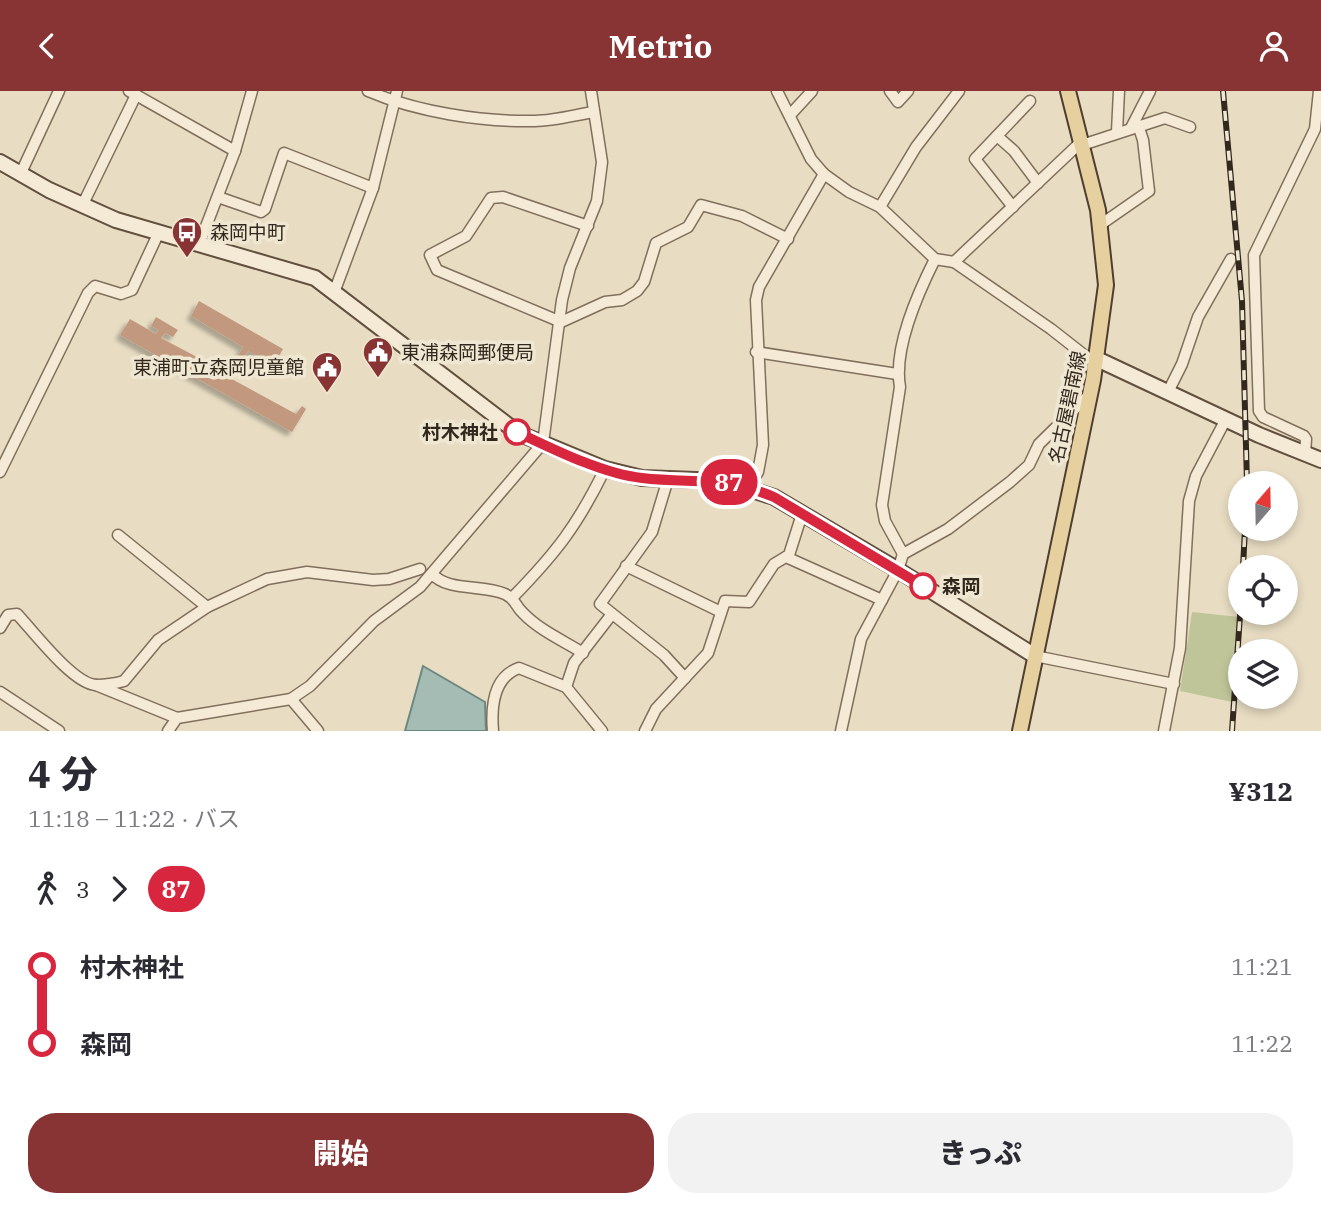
<!DOCTYPE html>
<html lang="ja">
<head>
<meta charset="utf-8">
<style>
	:root { --surface:#fff; --page:#f2f2f3; --text:#2b2b33; --muted:#7c7c81; --accent:#883435 }
	body { margin:0; font-family:"IBM Plex Serif","Noto Sans JP",serif; background:var(--page); color:var(--text); height:100vh; display:flex; flex-direction:column; font-size:26px; white-space:nowrap }
	* { box-sizing:border-box; margin:0 }
	p { font-size:23px; color:var(--muted) }
	.icon { flex:none; width:38px; height:38px; fill:none; stroke:currentColor; stroke-width:2; stroke-linecap:round; stroke-linejoin:round }
	.map { position:relative; height:640px; overflow:hidden }
	.side { display:flex; flex-direction:column; background:var(--surface); flex:1 }
	.side>* { flex:none }
	.badge { padding:0 14px; border-radius:23px; font-size:24px; line-height:46px }
	.needle { width:46px; rotate:20deg }
	.fabs { position:absolute; left:1228px; top:380px; display:grid; gap:14px }
	.fabs a { display:grid; place-items:center; width:70px; height:70px; border-radius:50%; background:var(--surface); box-shadow:0 4px 10px #0003; font-size:35px }
	.map>.badge { position:absolute; translate:-50% -50%; box-shadow:0 0 0 4px #fff }
	.legs { display:flex; align-items:center; gap:10px; height:77px; padding:0 28px; font-size:23px }
	.legs p { margin-inline-start:auto }
	.head { display:flex; align-items:center; justify-content:space-between; height:119px; padding:0 28px }
	h1 { font-size:38px; font-weight:800; line-height:52px }
	.button { display:flex; gap:14px; margin-top:auto; padding:14px 28px }
	.button a { flex:1; height:80px; border-radius:28px; background:var(--accent); color:#fff; font-size:28px; font-weight:800; line-height:80px; text-align:center }
	.button a+a { background:var(--page); color:var(--text) }
	ul { padding:0 28px; list-style:none }
	li { display:flex; align-items:center; gap:24px; height:77px; font-size:26px }
	li i { display:grid; place-items:center; width:10px; height:100%; margin:0 9px; background:currentColor }
	li i::after { content:''; width:18px; height:18px; margin:-9px; border:5px solid; border-radius:50%; background:var(--surface) }
	li p { margin-inline-start:auto }
	li:first-child i { background:linear-gradient(#0000 50%,currentColor 0) }
	li:last-child i { background:linear-gradient(currentColor 50%,#0000 0) }
	header { display:flex; justify-content:space-between; align-items:center; height:91px; padding:0 28px; background:var(--accent); color:#fff; font-size:32px; font-weight:800 }
	.map>svg:first-child { display:block }
	.green { fill:#c0c599 }
	.water { fill:#a5bcb5; stroke:#6d8881; stroke-width:2 }
	.building { fill:#c2997e; filter:url(#shadow) }
	.lines { fill:none; stroke-linecap:round; stroke-linejoin:round }
	.street-casing { stroke:#806f5c; stroke-width:13 }
	.secondary-casing { stroke:#62503f; stroke-width:18 }
	.primary-casing { stroke:#4e3e30; stroke-width:18 }
	.street { stroke:#f4ead5; stroke-width:10 }
	.secondary { stroke:#f4ead5; stroke-width:14 }
	.primary { stroke:#e7d09f; stroke-width:14 }
	.rail-casing { stroke:#32281e; stroke-width:6 }
	.rail { stroke:#f0e7d2; stroke-width:3.5; stroke-dasharray:10; stroke-linecap:butt }
	.line-1-casing { stroke:#fff; stroke-width:16 }
	.line-1 { stroke:#d7263d; stroke-width:10 }
	.stop-1-dot { fill:#fff; stroke:#d7263d; stroke-width:3.5 }
	.labels { text-anchor:middle; stroke-width:7; stroke-linejoin:round; paint-order:stroke }
	.poi-label { font-size:19px; fill:#32281e; stroke:#f0e7d2; text-anchor:start }
	.street-label { font-size:19px; fill:#32281e; stroke:#f0e7d2 }
	.stop-label { font-size:19px; font-weight:bold; fill:#32281e; stroke:#f0e7d2; text-anchor:end }
</style>
</head>
<body>
<header><svg class="icon" aria-label="back" viewBox="0 0 24 24"><path d="M15 5l-7 7 7 7"/></svg>Metrio<svg class="icon" aria-label="person" viewBox="0 0 24 24"><circle cx="12" cy="8" r="4"/><path d="M4 21q1-7 8-7t8 7"/></svg></header>
<div class="map">
<svg width="1321" height="640" viewBox="0 0 1321 640">
	<defs>
		<filter id="shadow"><feDropShadow dx="-4.5" dy="4.5" stdDeviation="2" flood-color="#0004"/></filter>
	</defs>
	<rect width="100%" height="100%" fill="#e8ddc3"/>
	<polygon class="green" points="1192,521 1239,526 1232,611 1180,600"/>
	<polygon class="water" points="423,575 485,611 486,640 405,640"/>
	<polygon class="building" points="199,210 283,258 274,274 248,260 230,287 296,323 302,315 306,318 292,341 120,244 130,228 156,243 159,239 151,235 156,226 178,239 173,246 165,242 161,247 216,276 220,270 231,277 243,256 191,225"/>
	<g class="lines">
		<g class="street-casing">
			<g id="street">
				<polyline points="129,0 235,60"/>
				<path d="M368 0C417 21 481 31 535 30 554 30 575 24 594 21"/>
				<polyline points="777,0 811,68 824,83 849,101 880,116 935,168 954,171 1051,238 1088,267 1097,268"/>
				<polyline points="890,0 898,11 908,0"/>
				<polyline points="790,24 812,0"/>
				<polyline points="1131,37 1150,0"/>
				<polyline points="1117,41 1119,0"/>
				<polyline points="997,45 1014,60 1038,92"/>
				<polyline points="1082,54 1165,27 1190,36"/>
				<polyline points="20,84 59,0"/>
				<polyline points="218,106 261,121 265,118 284,62 373,97"/>
				<polyline points="82,115 136,4"/>
				<polyline points="880,116 916,56 959,0"/>
				<polyline points="1013,116 975,68 1030,10"/>
				<polyline points="1100,134 1149,100 1143,49 1138,34"/>
				<polyline points="588,135 503,106 491,107 466,145 430,164 437,179 561,231 605,211 622,209 637,200 644,191 656,152 688,136 701,114 742,125 788,148"/>
				<polyline points="200,151 235,60 252,0"/>
				<polyline points="954,171 1081,51"/>
				<polyline points="335,199 373,97 397,0"/>
				<polyline points="756,261 897,283"/>
				<polyline points="1168,301 1182,273 1198,226 1231,168"/>
				<polyline points="1305,363 1306,348 1304,345 1263,326 1259,320 1254,164 1315,38 1319,0"/>
				<polyline points="0,381 88,202 95,195 121,203 132,199 159,141"/>
				<polyline points="668,388 652,441 600,513 664,564 685,587"/>
				<polyline points="749,396 758,381 763,354 756,209 759,196 824,83"/>
				<polyline points="118,444 207,516"/>
				<path d="M903 463 885 430 882 414 900 296C893 257 918 202 935 168"/>
				<polyline points="786,466 882,509"/>
				<polyline points="626,475 721,521"/>
				<path d="M432 483C449 501 482 493 505 503 516 508 515 515 523 522 539 539 564 550 583 562"/>
				<path d="M512 507C556 462 577 435 605 378"/>
				<path d="M0 537 8 524 17 523C33 540 73 593 96 594 104 594 117 592 124 590L158 549 207 516 267 488 307 481 373 489 389 488 420 478"/>
				<polyline points="1035,565 1174,593"/>
				<polyline points="96,594 177,627"/>
				<polyline points="566,596 574,572 612,523"/>
				<polyline points="0,601 59,640"/>
				<polyline points="291,608 318,640"/>
				<polyline points="168,640 177,627 291,608 310,595 374,530 420,496 543,352 562,209 570,177 597,110 602,71 591,0"/>
				<path d="M493 640C491 616 493 586 519 577L566 596 602 640"/>
				<polyline points="645,640 656,618 708,562 725,510 749,511 774,473 789,464 802,423"/>
				<polyline points="841,640 861,548 898,479 903,463 948,438 1010,391 1029,374 1039,353 1089,304"/>
				<polyline points="1164,640 1180,557 1189,410 1196,385 1226,328"/>
			</g>
		</g>
		<g class="secondary-casing">
			<g id="secondary">
				<polyline points="0,71 49,99 116,129 315,187 518,342 605,378 642,387 723,390 774,406 898,479 1035,565"/>
				<polyline points="1097,268 1259,344 1321,369"/>
			</g>
		</g>
		<g class="primary-casing">
			<polyline id="primary" points="1020,640 1093,289 1106,194 1098,119 1068,0"/>
		</g>
		<use href="#street" class="street"/>
		<use href="#secondary" class="secondary"/>
		<use href="#primary" class="primary"/>
		<g class="rail-casing">
			<g id="rail">
				<polyline points="1223,0 1242,210 1247,392"/>
				<polyline points="1243,476 1245,438"/>
				<polyline points="1232,640 1241,510"/>
			</g>
		</g>
		<use href="#rail" class="rail"/>
	</g>
	<g class="lines">
		<g class="line-1-casing">
			<path id="line-1" d="M517 341C553 358 603 383 642 387 695 393 721 384 774 406L923 495"/>
		</g>
		<use href="#line-1" class="line-1"/>
	</g>
	<defs>
		<g id="bus-pin" transform="scale(1.575)"><path d="M0 17L-7.5 6A9.5 9.5 0 1 1 7.5 6Z" fill="#883435" stroke="#f0e7d2"/><path d="M-5-6H5V4H4V6H2V4H-2V6H-4V4H-5ZM-3.5-4V0h7V-4ZM-3.5 1.2v1.5H-2V1.2ZM2 1.2v1.5H3.5V1.2Z" fill="#fff"/></g>
		<g id="civic-pin" transform="scale(1.575)"><path d="M0 17L-7.5 6A9.5 9.5 0 1 1 7.5 6Z" fill="#883435" stroke="#f0e7d2"/><path d="M-.6-6.5H3V-4.5H.6V-3L4-1V1h2V6H-6V1h2V-1L-.6-3ZM-1.2 2.5V6h2.4V2.5Z" fill="#fff"/></g>
	</defs>
	<g fill-rule="evenodd">
		<use href="#bus-pin" x="187" y="141"/>
		<use href="#civic-pin" x="378" y="261"/>
		<use href="#civic-pin" x="327" y="276"/>
	</g>
	<g class="stop-1-dot">
		<circle cx="517" cy="341" r="12"/>
		<circle cx="923" cy="495" r="12"/>
	</g>
	<g class="labels">
		<g class="poi-label">
			<text x="210" y="148">森岡中町</text>
			<text x="401" y="268">東浦森岡郵便局</text>
			<text x="304" y="283" text-anchor="end">東浦町立森岡児童館</text>
		</g>
		<g class="street-label">
			<text transform="translate(1067 316) rotate(-78)" y="7">名古屋碧南線</text>
		</g>
		<g class="stop-label">
			<text x="498" y="348">村木神社</text>
			<text x="942" y="502" text-anchor="start">森岡</text>
		</g>
	</g>
</svg>
<div class="fabs">
<a><svg class="needle" viewBox="-14 -14 28 28"><path d="M0-13l5 13h-10z" fill="#e53935"/><path d="M0 13l5-13h-10z" fill="#7c7c81"/></svg></a>
<a><svg class="icon" aria-label="locate" viewBox="0 0 24 24"><circle cx="12" cy="12" r="6"/><path d="M12 2v4M12 18v4M2 12h4M18 12h4"/></svg></a>
<a><svg class="icon" aria-label="layers" viewBox="0 0 24 24"><path d="M12 4l9 5-9 5-9-5zM3 14l9 5 9-5"/></svg></a>
</div>
<b class="badge" style="left:729px;top:391px;background:#d7263d;color:#fff">87</b>
</div>
<section class="side">
<div class="head"><div><h1>4 分</h1><p>11:18 – 11:22 · バス</p></div><b>¥312</b></div>
<div class="legs"><svg class="icon" aria-label="walk" viewBox="0 0 24 24"><circle cx="13" cy="4" r="2"/><path d="M13 8l-2 6 4 7M11 14l-3 7M7 12l3-4h3l4 4"/></svg>3<svg class="icon" aria-label="forward" viewBox="0 0 24 24"><path d="M9 5l7 7-7 7"/></svg><b class="badge" style="background:#d7263d;color:#fff">87</b></div>
<ul>
<li><i style="color:#d7263d"></i><b>村木神社</b><p>11:21</p></li>
<li><i style="color:#d7263d"></i><b>森岡</b><p>11:22</p></li>
</ul>
<div class="button"><a>開始</a><a>きっぷ</a></div>
</section>
</body>
</html>
